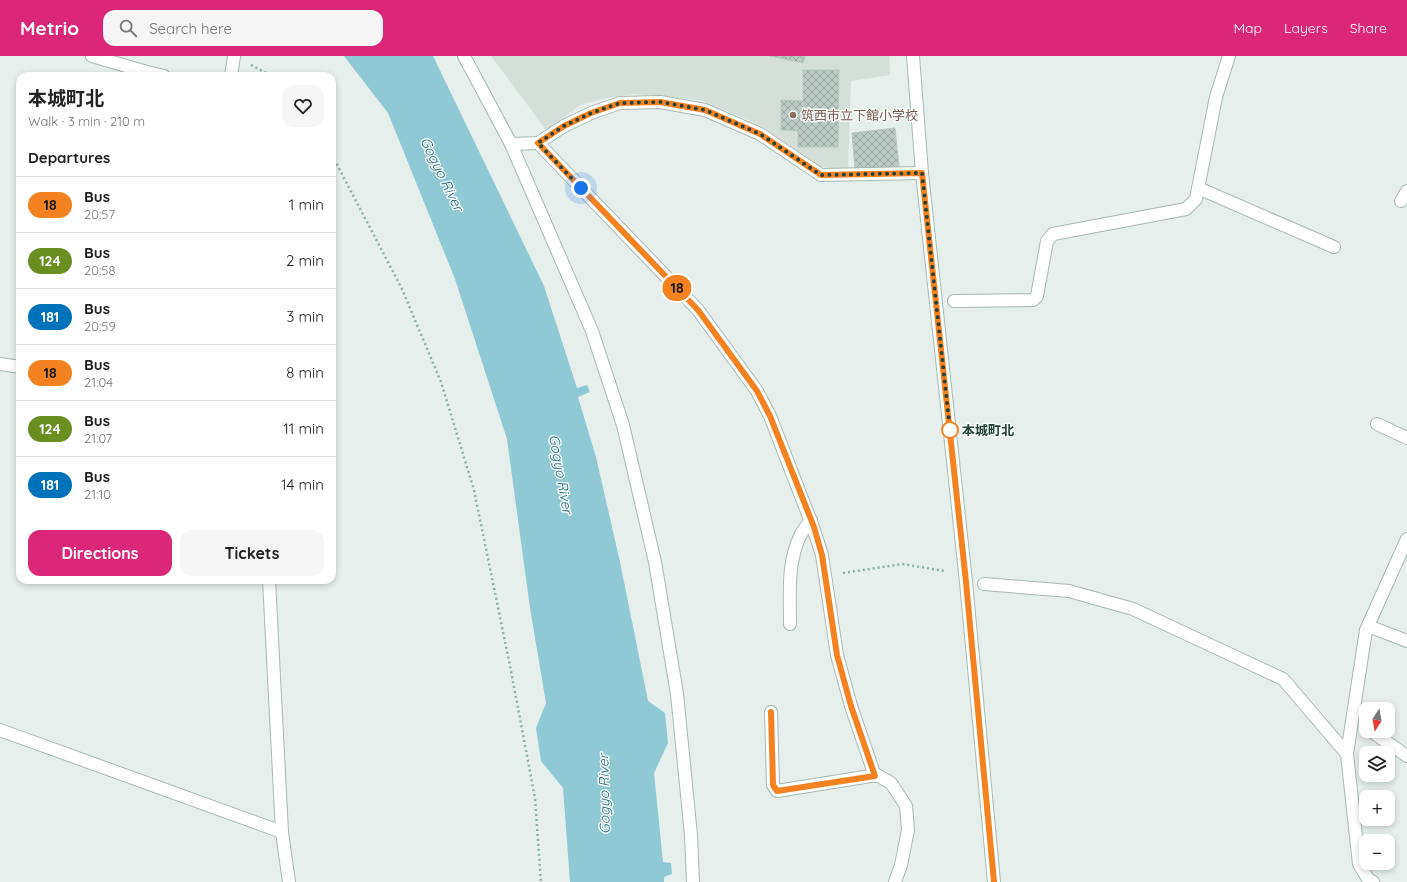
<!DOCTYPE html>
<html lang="en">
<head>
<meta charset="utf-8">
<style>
	:root { --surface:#fff; --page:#f6f6f6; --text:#222; --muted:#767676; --line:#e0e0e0; --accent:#db2777 }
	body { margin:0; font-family:Quicksand,"Noto Sans JP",sans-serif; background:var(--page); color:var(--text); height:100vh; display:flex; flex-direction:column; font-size:15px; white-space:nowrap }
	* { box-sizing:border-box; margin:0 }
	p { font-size:13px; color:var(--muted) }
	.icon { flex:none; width:22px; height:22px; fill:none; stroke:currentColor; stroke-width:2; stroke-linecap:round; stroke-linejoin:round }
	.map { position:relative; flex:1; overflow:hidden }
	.sheet { position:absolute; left:16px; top:16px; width:320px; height:512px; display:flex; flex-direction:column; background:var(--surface); border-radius:12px; box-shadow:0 2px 6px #0003 }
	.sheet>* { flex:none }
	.badge { padding:0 8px; border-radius:13px; font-size:14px; line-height:26px }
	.needle { width:26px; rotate:191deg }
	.controls { position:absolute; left:1359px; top:646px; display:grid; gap:8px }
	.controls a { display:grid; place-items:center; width:36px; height:36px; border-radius:8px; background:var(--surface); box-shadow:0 2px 6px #0003; font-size:20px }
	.you { position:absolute; width:20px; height:20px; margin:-10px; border:3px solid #fff; border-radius:50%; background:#1a73e8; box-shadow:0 0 0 6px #1a73e833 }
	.map>.badge { position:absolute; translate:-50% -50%; box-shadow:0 0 0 2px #fff }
	h2 { padding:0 12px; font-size:15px; line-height:36px }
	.round { display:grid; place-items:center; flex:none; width:42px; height:42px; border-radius:12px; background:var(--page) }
	.headline { display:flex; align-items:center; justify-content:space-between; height:68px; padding:0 12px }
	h1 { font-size:19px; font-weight:700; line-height:30px }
	.action { display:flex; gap:8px; margin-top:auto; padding:8px 12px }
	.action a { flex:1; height:46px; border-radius:12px; background:var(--accent); color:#fff; font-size:16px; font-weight:700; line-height:46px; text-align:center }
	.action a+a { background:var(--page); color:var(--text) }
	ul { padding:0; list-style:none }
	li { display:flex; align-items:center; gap:12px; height:56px; padding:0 12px; border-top:1px solid var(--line) }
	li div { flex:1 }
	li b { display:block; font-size:15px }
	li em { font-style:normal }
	li .badge { min-width:44px; font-weight:700; text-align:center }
	header { display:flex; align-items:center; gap:24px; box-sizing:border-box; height:56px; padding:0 20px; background:var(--accent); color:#fff }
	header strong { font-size:19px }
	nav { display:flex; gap:22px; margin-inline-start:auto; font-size:14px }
	.search { width:280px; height:36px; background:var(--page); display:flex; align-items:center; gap:10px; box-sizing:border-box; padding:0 14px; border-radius:12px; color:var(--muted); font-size:15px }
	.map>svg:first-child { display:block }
	.built { fill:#d4dfda }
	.water { fill:#8ec9d4 }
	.building { fill:url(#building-cross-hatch); stroke:#b8c9c2 }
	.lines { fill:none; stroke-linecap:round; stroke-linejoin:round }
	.lane-casing { stroke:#a8b8b2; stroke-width:14 }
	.street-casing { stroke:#a8b8b2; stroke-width:14 }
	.secondary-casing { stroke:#a4bbb3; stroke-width:14 }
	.path { stroke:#86b3a5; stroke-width:2.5; stroke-dasharray:2 3; stroke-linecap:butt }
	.lane { stroke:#fff; stroke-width:12 }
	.street { stroke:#fff; stroke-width:12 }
	.secondary { stroke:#fff; stroke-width:12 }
	.line-casing { stroke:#fff; stroke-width:9 }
	.line { stroke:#f58220; stroke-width:6 }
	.walk { stroke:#24423a; stroke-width:4; stroke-dasharray:0 7.2 }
	.education-dot { fill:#8d6e63; stroke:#f7fbf9; stroke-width:1.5 }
	.stop-dot { fill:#fff; stroke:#f58220; stroke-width:2 }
	.labels { text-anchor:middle; stroke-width:3; stroke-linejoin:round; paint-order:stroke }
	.education-label { font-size:13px; fill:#785e54; stroke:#f7fbf9; text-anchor:start }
	.stop-label { font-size:13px; font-weight:bold; fill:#24423a; stroke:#f7fbf9; text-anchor:start }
	.water-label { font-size:14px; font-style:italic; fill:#1c6f80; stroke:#f7fbf9 }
</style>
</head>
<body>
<header>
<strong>Metrio</strong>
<div class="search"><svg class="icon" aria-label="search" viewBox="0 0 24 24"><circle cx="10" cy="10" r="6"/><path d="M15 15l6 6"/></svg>Search here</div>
<nav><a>Map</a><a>Layers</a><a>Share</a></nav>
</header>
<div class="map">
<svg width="1407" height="826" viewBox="0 0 1407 826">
	<defs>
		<pattern id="building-cross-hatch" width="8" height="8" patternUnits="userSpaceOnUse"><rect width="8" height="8" fill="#bbcac4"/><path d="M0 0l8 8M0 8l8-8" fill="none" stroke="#98a6a0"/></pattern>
	</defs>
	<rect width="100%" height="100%" fill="#e6efeb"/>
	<polygon class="built" points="491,0 889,0 890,19 851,25 848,114 821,111 758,68 703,45 666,40 632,38 606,42 580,49 547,75"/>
	<polygon class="water" points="344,0 433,0 544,230 577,332 587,329 590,336 578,341 596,401 620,506 648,645 665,657 668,687 654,717 663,806 671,807 672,818 664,821 664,826 570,826 563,732 541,705 536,672 546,647 530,552 507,383 455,223 388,57"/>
	<g class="building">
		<polygon points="770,0 805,0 803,7"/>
		<polygon points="803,14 839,14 838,91 798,91 798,75 781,74 781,44 803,45"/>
		<polygon points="895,72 899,111 855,113 852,77"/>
	</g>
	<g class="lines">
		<g class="lane-casing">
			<g id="lane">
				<polyline points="511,88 592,275 623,369 655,506 677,638 691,779 693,826"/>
				<polyline points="1198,132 1334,191"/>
				<path d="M790 568C790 537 787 508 800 480 803 474 807 469 811 464"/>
			</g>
		</g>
		<g class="street-casing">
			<g id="street">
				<polyline points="92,0 147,16 164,20"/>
				<polyline points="464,0 511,88 538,87 564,70 591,57 620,47 660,46 705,54 760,78 821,119 922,117"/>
				<polyline points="231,20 234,0"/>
				<polyline points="538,87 698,254 757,335 770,360 813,471 822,499 837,599 851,650 875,720"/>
				<polyline points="1401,145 1407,135"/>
				<polyline points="954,245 1033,244 1037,240 1047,185 1053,178 1186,153 1196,143 1216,41 1229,0"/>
				<polyline points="0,308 20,311"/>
				<polyline points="1377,368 1407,382"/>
				<polyline points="269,524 282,776 289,826"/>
				<polyline points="984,528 1069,535 1133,553 1283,623 1347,698"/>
				<polyline points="1368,570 1407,585"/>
				<polyline points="771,656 773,729 777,735 877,719 891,727 906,750 908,774 901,809 895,826"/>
				<polyline points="0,674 282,776"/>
				<polyline points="1371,675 1407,700"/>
				<polyline points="1373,826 1368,823 1359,808 1347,698 1366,574 1407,483"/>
			</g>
		</g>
		<g class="secondary-casing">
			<polyline id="secondary" points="913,0 922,117 966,526 994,826"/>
		</g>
		<g class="path">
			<polyline points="251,9 272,20"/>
			<polyline points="332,99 402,233 441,326 474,434 511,615 535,742 541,826"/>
			<polyline points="843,517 902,508 945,515"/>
		</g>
		<use href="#lane" class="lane"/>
		<use href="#street" class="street"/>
		<use href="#secondary" class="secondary"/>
	</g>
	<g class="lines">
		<g class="line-casing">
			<polyline id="line" points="771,656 773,729 777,735 875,720 851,650 837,599 822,499 814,471 770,360 757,335 698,254 538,87 564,70 591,57 620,47 660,46 705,54 760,78 821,119 922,117 966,526 994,826"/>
		</g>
		<use href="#line" class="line"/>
		<polyline class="walk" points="581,132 538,87 564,70 591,57 620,47 660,46 705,54 760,78 821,119 922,117 950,374"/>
	</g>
	<circle class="education-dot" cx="793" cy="59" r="4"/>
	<circle class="stop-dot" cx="950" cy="374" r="8"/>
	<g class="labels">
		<g class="education-label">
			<text x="801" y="64">筑西市立下館小学校</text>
		</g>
		<g class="stop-label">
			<text x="962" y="379">本城町北</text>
		</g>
		<g class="water-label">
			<text transform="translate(442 118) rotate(64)" y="5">Gogyo River</text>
			<text transform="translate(561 418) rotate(80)" y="5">Gogyo River</text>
			<text transform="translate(604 738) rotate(-91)" y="5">Gogyo River</text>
		</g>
	</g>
</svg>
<div class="controls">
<a><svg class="needle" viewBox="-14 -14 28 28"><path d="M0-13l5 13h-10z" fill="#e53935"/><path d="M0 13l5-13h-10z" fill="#767676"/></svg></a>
<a><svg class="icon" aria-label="layers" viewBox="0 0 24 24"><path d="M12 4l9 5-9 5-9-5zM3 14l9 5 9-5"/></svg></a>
<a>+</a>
<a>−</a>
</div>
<div class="you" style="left:581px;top:132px"></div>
<b class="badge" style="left:677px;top:232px;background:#f58220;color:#111">18</b>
<section class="sheet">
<div class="headline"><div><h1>本城町北</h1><p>Walk · 3 min · 210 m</p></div><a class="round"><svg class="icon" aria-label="heart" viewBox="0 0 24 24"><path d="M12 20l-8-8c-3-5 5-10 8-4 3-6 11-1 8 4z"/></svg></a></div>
<h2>Departures</h2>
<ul>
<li><span class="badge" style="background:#f58220;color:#111">18</span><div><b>Bus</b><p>20:57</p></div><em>1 min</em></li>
<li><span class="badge" style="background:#6b8e23;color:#fff">124</span><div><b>Bus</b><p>20:58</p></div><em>2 min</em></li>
<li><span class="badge" style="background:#0072bc;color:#fff">181</span><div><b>Bus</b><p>20:59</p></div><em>3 min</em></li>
<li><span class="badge" style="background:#f58220;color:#111">18</span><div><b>Bus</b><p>21:04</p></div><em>8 min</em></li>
<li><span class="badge" style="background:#6b8e23;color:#fff">124</span><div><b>Bus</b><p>21:07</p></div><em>11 min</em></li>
<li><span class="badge" style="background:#0072bc;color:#fff">181</span><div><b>Bus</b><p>21:10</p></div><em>14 min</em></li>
</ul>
<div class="action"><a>Directions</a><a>Tickets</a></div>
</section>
</div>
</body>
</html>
